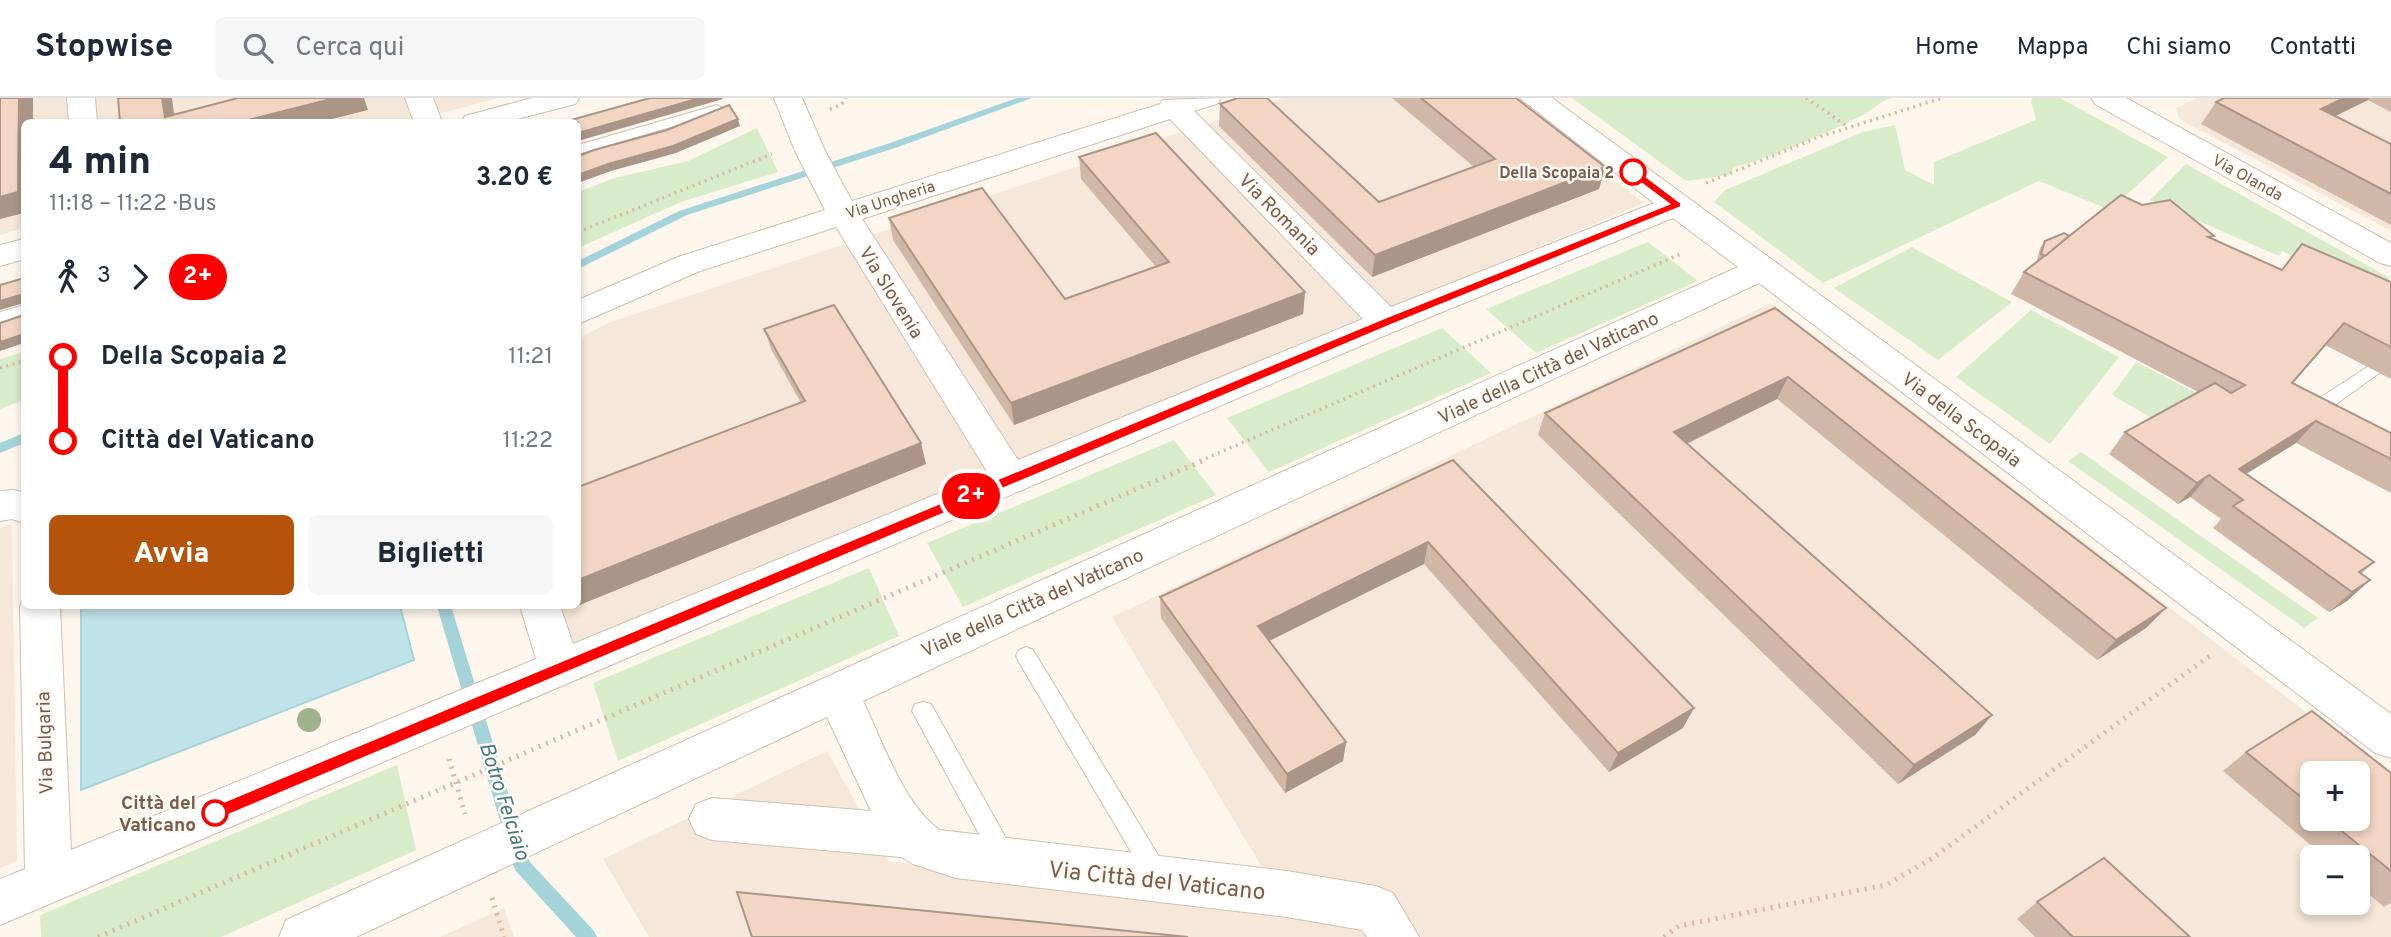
<!DOCTYPE html>
<html lang="it">
<head>
<meta charset="utf-8">
<style>
	:root { --surface:#fff; --page:#f6f6f7; --text:#1f2937; --muted:#747a83; --line:#e0e1e3; --accent:#b45309 }
	body { margin:0; font-family:Overpass,sans-serif; background:var(--page); color:var(--text); height:100vh; display:flex; flex-direction:column; font-size:26px; white-space:nowrap }
	* { box-sizing:border-box; margin:0 }
	p { font-size:23px; color:var(--muted) }
	.icon { flex:none; width:38px; height:38px; fill:none; stroke:currentColor; stroke-width:2; stroke-linecap:round; stroke-linejoin:round }
	.map { position:relative; flex:1; overflow:hidden }
	.details { position:absolute; left:21px; top:21px; width:560px; height:490px; display:flex; flex-direction:column; background:var(--surface); border-radius:10px; box-shadow:0 4px 10px #0003 }
	.details>* { flex:none }
	.badge { padding:0 14px; border-radius:23px; font-size:24px; line-height:46px }
	.tools { position:absolute; left:2300px; top:663px; display:grid; gap:14px }
	.tools a { display:grid; place-items:center; width:70px; height:70px; border-radius:10px; background:var(--surface); box-shadow:0 4px 10px #0003; font-size:35px }
	.map>.badge { position:absolute; translate:-50% -50%; box-shadow:0 0 0 4px #fff }
	.legs { display:flex; align-items:center; gap:10px; height:77px; padding:0 28px; font-size:23px }
	.legs p { margin-inline-start:auto }
	.headline { display:flex; align-items:center; justify-content:space-between; height:119px; padding:0 28px }
	h1 { font-size:38px; font-weight:800; line-height:52px }
	.action { display:flex; gap:14px; margin-top:auto; padding:14px 28px }
	.action a { flex:1; height:80px; border-radius:10px; background:var(--accent); color:#fff; font-size:28px; font-weight:800; line-height:80px; text-align:center }
	.action a+a { background:var(--page); color:var(--text) }
	ul { padding:0 28px; list-style:none }
	li { display:flex; align-items:center; gap:24px; height:84px; font-size:26px }
	li i { display:grid; place-items:center; width:10px; height:100%; margin:0 9px; background:currentColor }
	li i::after { content:''; width:18px; height:18px; margin:-9px; border:5px solid; border-radius:50%; background:var(--surface) }
	li p { margin-inline-start:auto }
	li:first-child i { background:linear-gradient(#0000 50%,currentColor 0) }
	li:last-child i { background:linear-gradient(currentColor 50%,#0000 0) }
	header { display:flex; align-items:center; gap:42px; box-sizing:border-box; height:98px; padding:0 35px; background:var(--surface); border-bottom:2px solid var(--line) }
	header strong { font-size:33px }
	nav { display:flex; gap:38px; margin-inline-start:auto; font-size:24px }
	.search { width:490px; height:63px; background:var(--page); display:flex; align-items:center; gap:18px; box-sizing:border-box; padding:0 24px; border-radius:10px; color:var(--muted); font-size:26px }
	.map>svg:first-child { display:block }
	.residential { fill:#f5e8da; fill-rule:evenodd }
	.green { fill:#d8ecc9 }
	.water { fill:#bfe3e8; stroke:#a5d3da; stroke-width:2 }
	.lines { fill:none; stroke-linecap:round; stroke-linejoin:round }
	.stream { fill:#a5d3da; fill-rule:evenodd }
	.service-casing { stroke:#d1beb0; stroke-width:2 }
	.minor-casing { stroke:#d1beb0; stroke-width:2 }
	.path-far1 { stroke:#d9b8a5; stroke-width:3.5; stroke-dasharray:2 4.5; stroke-linecap:butt }
	.path { stroke:#d9b8a5; stroke-width:5; stroke-dasharray:2 6; stroke-linecap:butt }
	.service { fill:#fff; fill-rule:evenodd }
	.minor { fill:#fff; fill-rule:evenodd }
	.tree { fill:#a0b28e }
	.wall { fill:#d1b7a8; fill-rule:evenodd }
	.shaded-wall { fill:#aa9588 }
	.building { fill:#f3d5c3; stroke:#aa9588; stroke-width:2 }
	.line-1 { fill:#f00; stroke:#fff; stroke-width:2 }
	.stop-1-dot { fill:#fff; stroke:#f00; stroke-width:3.5 }
	.labels { text-anchor:middle; stroke-width:5; stroke-linejoin:round; paint-order:stroke }
	.far-stop-label { font-size:16px; font-weight:bold; fill:#7a5c4d; stroke:#fffaf3; text-anchor:end }
	.far-street-label { font-size:16px; fill:#7a5c4d; stroke:#fffaf3 }
	.street-label { font-size:19px; fill:#7a5c4d; stroke:#fffaf3 }
	.stop-label { font-size:19px; font-weight:bold; fill:#7a5c4d; stroke:#fffaf3; text-anchor:end }
	.water-label { font-size:21px; font-style:italic; fill:#437c86; stroke:#fffaf3 }
	.near-street-label { font-size:23px; fill:#7a5c4d; stroke:#fffaf3 }
</style>
</head>
<body>
<header>
<strong>Stopwise</strong>
<div class="search"><svg class="icon" aria-label="search" viewBox="0 0 24 24"><circle cx="10" cy="10" r="6"/><path d="M15 15l6 6"/></svg>Cerca qui</div>
<nav><a>Home</a><a>Mappa</a><a>Chi siamo</a><a>Contatti</a></nav>
</header>
<div class="map">
<svg width="2391" height="839" viewBox="0 0 2391 839">
	<rect width="100%" height="100%" fill="#fdf6ec"/>
	<g class="residential">
		<polygon points="0,0 498,0 409,24 24,24 24,130 0,137"/>
		<polygon points="1283,0 1507,0 1644,105 573,548 561,508 578,508 578,241 608,225"/>
		<polygon points="2197,0 2391,0 2391,133 2179,21 2176,10"/>
		<path d="M1771 205 2391 679V839H649L603 761 827 653 889 764 1278 796 1112 519ZM2312 676H2357V721H2312ZM2312 760H2357V805H2312Z"/>
		<polygon points="12,426 17,763 0,770 0,430"/>
		<polygon points="504,810 514,839 440,839"/>
	</g>
	<g class="green">
		<path d="M1572 0H1891C1878 4 1871 14 1859 19 1819 39 1776 57 1733 70L1729 77 1686 83Z"/>
		<polygon points="2033,0 2060,0 2168,59 2110,112 2039,83 1823,185 1714,104 1725,92 1863,34 1895,27 1905,72 1934,87 1934,64 2036,22 2031,3"/>
		<polygon points="757,30 778,74 681,104 578,150 578,94 615,80 688,63"/>
		<polygon points="2186,66 2390,180 2375,197 2282,153 2279,158 2150,102"/>
		<polygon points="1648,144 1698,183 1536,255 1486,211"/>
		<polygon points="1912,149 2012,204 1938,262 1834,190"/>
		<polygon points="2031,212 2119,259 2050,346 1956,279"/>
		<polygon points="1442,230 1491,275 1269,374 1227,320"/>
		<polygon points="24,254 24,302 0,311 0,261"/>
		<polygon points="2136,264 2200,297 2162,326 2112,297"/>
		<polygon points="1174,342 1216,397 963,509 927,445"/>
		<polygon points="2081,354 2318,520 2304,530 2068,363"/>
		<polygon points="869,470 899,538 618,663 593,585"/>
		<polygon points="397,667 416,752 221,839 41,839 40,817"/>
	</g>
	<polygon class="water" points="81,508 400,508 414,562 81,692"/>
	<g class="lines">
		<g class="stream">
			<polygon points="1017,0 1032,0 898,49 687,117 578,171 578,163 679,113 890,45"/>
			<polygon points="24,335 24,345 0,355 0,345"/>
			<polygon points="437,508 451,508 529,763 594,833 597,839 576,839 516,773 513,767"/>
		</g>
		<g class="service-casing">
			<g id="service">
				<polygon points="717,7 724,11 722,14 578,56 578,47"/>
				<polygon points="24,207 24,219 0,226 0,214"/>
				<polygon points="2372,266 2378,268 2381,272 2378,276 2321,317 2309,317 2306,312 2309,307"/>
				<polygon points="1026,549 1033,552 1166,770 1170,778 1166,786 1158,789 1150,786 1019,564 1016,558 1019,552"/>
				<polygon points="923,604 931,606 1012,751 1016,759 1012,767 1004,770 996,767 912,613 915,606"/>
			</g>
		</g>
		<g class="minor-casing">
			<g id="minor">
				<polygon points="67,0 95,0 97,24 69,24"/>
				<polygon points="405,0 433,0 442,24 414,24"/>
				<polygon points="532,0 579,0 575,6 506,24 461,24 465,18"/>
				<path d="M774 0H802L825 53 852 103 1160 6 1163 2 1221 0 1217 6 1194 13 1391 209 1654 105 1520 0H1552L2391 616V660L2375 655 1759 185 863 603C882 642 904 708 940 732L1287 773 1376 788 1393 795 1419 839H1367L1362 832 1287 819 956 780 913 766 901 759 712 742 696 736 689 721 696 706 712 700 871 713 827 619 356 839H279L286 822 1738 169 1673 120 1398 232 0 827V781L25 771 20 508 24 499V508H60L71 752 536 561 520 508H560L573 546 988 375 836 129 700 173 578 226V202L678 159 825 112 795 53ZM1170 21 1363 221 1018 362 862 121Z"/>
				<polygon points="2091,0 2126,0 2391,145 2391,168 2380,165 2095,6"/>
				<polygon points="24,141 24,161 0,168 0,147"/>
				<polygon points="14,392 24,395 24,425 12,421 0,423 0,393"/>
			</g>
		</g>
		<g class="path-far1">
			<polyline points="1806,0 1848,29"/>
			<polyline points="830,11 841,7 846,0"/>
			<polyline points="1706,85 1819,39 1942,0"/>
			<polyline points="578,134 772,56"/>
			<polyline points="0,270 24,263"/>
			<polyline points="1200,363 1681,156"/>
		</g>
		<g class="path">
			<polyline points="449,661 465,716"/>
			<polyline points="492,800 504,839"/>
			<polyline points="98,839 1204,362"/>
			<polyline points="1664,839 1679,828 1886,787 1931,761 2211,557"/>
		</g>
		<use href="#service" class="service"/>
		<use href="#minor" class="minor"/>
	</g>
	<circle class="tree" cx="309" cy="622" r="12"/>
	<g class="wall">
		<polygon points="1392,0 1516,0 1605,69 1599,91 1372,179 1219,28 1220,6 1379,104 1474,69"/>
		<polygon points="2224,0 2391,0 2391,14 2368,2 2335,18 2391,46 2391,127 2201,26 2216,4"/>
		<polygon points="1079,59 1305,194 1303,216 1014,327 893,142 889,120 1065,201 1156,169 1081,81"/>
		<polygon points="2069,138 2212,141 2282,172 2391,184 2391,281 2325,247 2292,285 2391,335 2391,395 2296,345 2246,376 2374,464 2361,476 2370,482 2347,503 2329,514 2213,430 2221,421 2190,399 2178,406 2109,356 2125,334 2198,294 2011,196 2024,174 2038,163 2037,163 2040,150 2045,143"/>
		<polygon points="1775,210 2166,510 2146,530 2097,562 1777,301 1687,346 1992,617 1975,637 1898,686 1538,337 1545,315"/>
		<polygon points="764,231 926,366 572,510 801,305 772,253"/>
		<polygon points="1453,362 1683,630 1609,674 1424,466 1269,543 1346,644 1343,663 1285,695 1161,520 1160,499"/>
		<path d="M2246 654 2391 675V805L2384 809 2357 786V760H2326L2223 673ZM2312 676 2357 721H2312Z"/>
		<polygon points="2037,804 2190,839 2035,839 2017,821"/>
	</g>
	<g class="shaded-wall">
		<polygon points="19,0 33,0 33,24 24,24 24,115 0,121 0,99"/>
		<polygon points="162,0 172,0 175,24 165,19"/>
		<polygon points="335,0 364,0 368,12 320,24 240,24"/>
		<polygon points="700,0 722,0 723,1 578,43 578,35"/>
		<polygon points="2344,0 2369,0 2368,2 2305,33 2321,11"/>
		<polygon points="738,21 740,28 676,55 611,73 578,85 578,77"/>
		<polygon points="1605,69 1599,91 1372,179 1375,157"/>
		<polygon points="1305,194 1303,216 1014,327 1011,305"/>
		<polygon points="24,196 24,205 0,212 0,203"/>
		<polygon points="24,236 24,245 0,253 0,244"/>
		<polygon points="1788,279 1777,301 1665,356 1674,334"/>
		<polygon points="2316,323 2296,345 2225,389 2239,371"/>
		<polygon points="921,345 926,366 572,510 570,508 578,508 578,482"/>
		<polygon points="2209,377 2190,399 2178,406 2197,385"/>
		<polygon points="1428,444 1424,466 1257,549 1258,528"/>
		<polygon points="2370,482 2347,503 2329,514 2352,494"/>
		<polygon points="2166,510 2146,530 2097,562 2116,542"/>
		<polygon points="1694,610 1683,630 1609,674 1618,655"/>
		<polygon points="1992,617 1975,637 1898,686 1914,667"/>
		<polygon points="1346,644 1343,663 1285,695 1287,676"/>
	</g>
	<g class="building">
		<polygon points="0,0 19,0 18,94 0,99"/>
		<polygon points="118,0 162,0 165,19 238,0 335,0 240,24 120,24"/>
		<polygon points="650,0 700,0 578,35 578,24 564,24"/>
		<polygon points="1238,0 1267,0 1379,104 1495,61 1421,0 1516,0 1605,69 1375,157 1220,6"/>
		<polygon points="2224,0 2344,0 2321,11 2391,46 2391,96 2216,4"/>
		<polygon points="729,7 738,21 673,48 608,66 578,77 578,58 594,52 667,32"/>
		<polygon points="1156,35 1305,194 1011,305 889,120 982,90 1065,201 1169,164 1079,59"/>
		<polygon points="2121,97 2142,107 2170,102 2214,138 2208,139 2282,172 2302,146 2391,184 2391,249 2344,225 2292,285 2391,335 2391,361 2316,323 2239,371 2374,464 2359,474 2370,482 2352,494 2233,408 2243,402 2209,377 2197,385 2125,334 2215,285 2231,295 2245,287 2024,174"/>
		<polygon points="2064,135 2069,138 2045,158 2041,156 2045,143"/>
		<polygon points="24,180 24,196 0,203 0,187"/>
		<polygon points="834,207 921,345 578,482 578,389 805,303 764,231"/>
		<polygon points="1775,210 2166,510 2116,542 1788,279 1674,334 1992,617 1914,667 1545,315"/>
		<polygon points="24,217 24,236 0,244 0,225"/>
		<polygon points="1453,362 1694,610 1618,655 1428,444 1258,528 1346,644 1287,676 1160,499"/>
		<polygon points="2312,613 2391,675 2391,773 2327,721 2357,721 2357,676 2312,676 2312,708 2246,654"/>
		<polygon points="2104,760 2190,839 2073,839 2037,804"/>
		<polygon points="737,794 1188,839 752,839"/>
	</g>
	<polygon class="line-1" points="1629,71 1636,71 1681,105 1681,109 1391,227 221,720 215,722 207,715 209,710 1382,221 1669,106 1629,76"/>
	<g class="stop-1-dot">
		<circle cx="1633" cy="74" r="12"/>
		<circle cx="215" cy="715" r="12"/>
	</g>
	<g class="labels">
		<g class="far-stop-label">
			<text x="1614" y="80">Della Scopaia 2</text>
		</g>
		<g class="far-street-label">
			<text transform="translate(2248 79) rotate(29)" y="6">Via Olanda</text>
			<text transform="translate(890 101) rotate(-18)" y="6">Via Ungheria</text>
		</g>
		<g class="street-label">
			<text transform="translate(1280 116) rotate(45)" y="7">Via Romania</text>
			<text transform="translate(892 194) rotate(58)" y="7">Via Slovenia</text>
			<text transform="translate(1548 269) rotate(-25)" y="7">Viale della Città del Vaticano</text>
			<text transform="translate(1962 321) rotate(37)" y="7">Via della Scopaia</text>
			<text transform="translate(1032 504) rotate(-24)" y="7">Viale della Città del Vaticano</text>
			<text transform="translate(44 645) rotate(-92)" y="7">Via Bulgaria</text>
		</g>
		<g class="stop-label">
			<text x="196" y="711">Città del<tspan x="196" dy="22">Vaticano</tspan></text>
		</g>
		<g class="water-label">
			<text transform="translate(505 703) rotate(72)" y="7">Botro Felciaio</text>
		</g>
		<g class="near-street-label">
			<text transform="translate(1157 782) rotate(6)" y="8">Via Città del Vaticano</text>
		</g>
	</g>
</svg>
<div class="tools">
<a>+</a>
<a>−</a>
</div>
<b class="badge" style="left:971px;top:398px;background:#f00;color:#fff">2+</b>
<section class="details">
<div class="headline"><div><h1>4 min</h1><p>11:18 – 11:22 · Bus</p></div><b>3.20 €</b></div>
<div class="legs"><svg class="icon" aria-label="walk" viewBox="0 0 24 24"><circle cx="13" cy="4" r="2"/><path d="M13 8l-2 6 4 7M11 14l-3 7M7 12l3-4h3l4 4"/></svg>3<svg class="icon" aria-label="forward" viewBox="0 0 24 24"><path d="M9 5l7 7-7 7"/></svg><b class="badge" style="background:#f00;color:#fff">2+</b></div>
<ul>
<li><i style="color:#f00"></i><b>Della Scopaia 2</b><p>11:21</p></li>
<li><i style="color:#f00"></i><b>Città del Vaticano</b><p>11:22</p></li>
</ul>
<div class="action"><a>Avvia</a><a>Biglietti</a></div>
</section>
</div>
</body>
</html>
